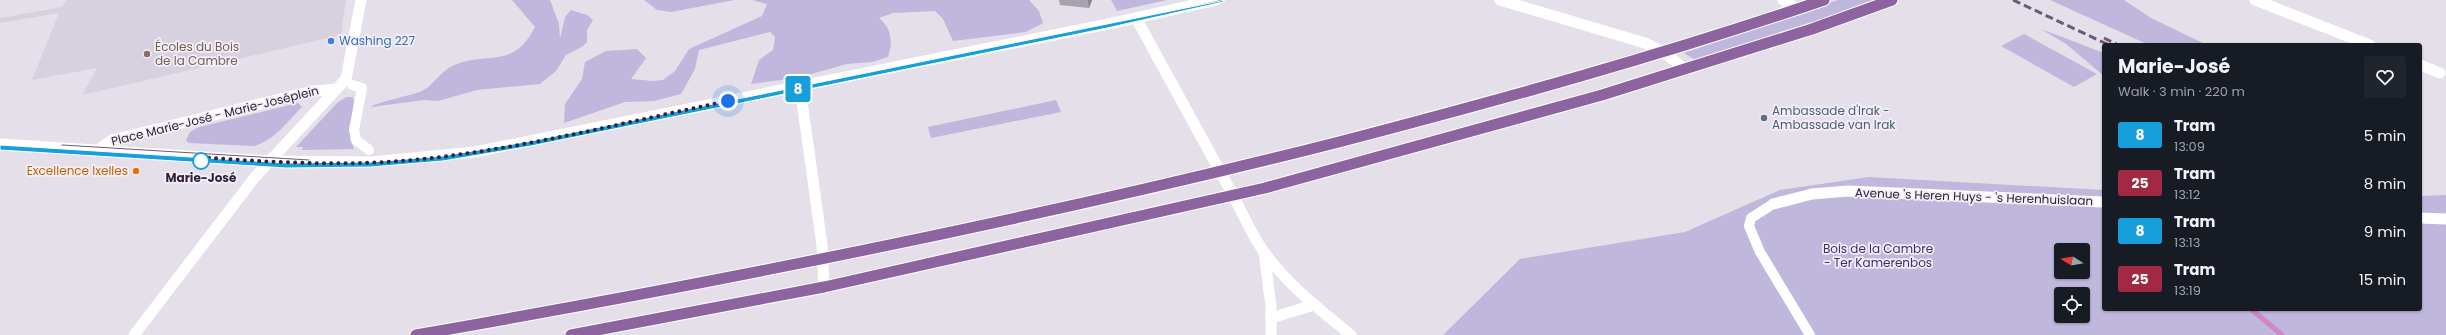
<!DOCTYPE html>
<html lang="en">
<head>
<meta charset="utf-8">
<style>
	:root { --surface:#171b24; --page:#20242c; --text:#f1f3f6; --muted:#9ea1a6 }
	body { margin:0; font-family:Poppins,sans-serif; background:var(--page); color:var(--text); height:100vh; display:flex; flex-direction:column; font-size:15px; white-space:nowrap }
	* { box-sizing:border-box; margin:0 }
	p { font-size:13px; color:var(--muted) }
	.icon { flex:none; width:22px; height:22px; fill:none; stroke:currentColor; stroke-width:2; stroke-linecap:round; stroke-linejoin:round }
	.map { position:relative; flex:1; overflow:hidden }
	.sheet { position:absolute; left:2102px; top:43px; width:320px; height:268px; display:flex; flex-direction:column; background:var(--surface); border-radius:4px; box-shadow:0 1px 3px #0004 }
	.sheet>* { flex:none }
	.badge { padding:0 8px; border-radius:3px; font-size:14px; line-height:26px }
	.needle { width:26px; rotate:281deg }
	.controls { position:absolute; left:2054px; top:243px; display:grid; gap:8px }
	.controls a { display:grid; place-items:center; width:36px; height:36px; border-radius:4px; background:var(--surface); box-shadow:0 1px 3px #0004; font-size:20px }
	.you { position:absolute; width:20px; height:20px; margin:-10px; border:3px solid #fff; border-radius:50%; background:#1a73e8; box-shadow:0 0 0 6px #1a73e833 }
	.map>.badge { position:absolute; translate:-50% -50%; box-shadow:0 0 0 2px #fff }
	.round { display:grid; place-items:center; flex:none; width:42px; height:42px; border-radius:4px; background:var(--page) }
	.summary { display:flex; align-items:center; justify-content:space-between; height:68px; padding:0 16px }
	h1 { font-size:19px; font-weight:700; line-height:30px }
	ul { padding:0; list-style:none }
	li { display:flex; align-items:center; gap:12px; height:48px; padding:0 16px }
	li div { flex:1 }
	li b { display:block; font-size:15px }
	li em { font-style:normal }
	li .badge { min-width:44px; font-weight:700; text-align:center }
	.map>svg:first-child { display:block }
	.built { fill:#d7d0de }
	.green { fill:#bfb7dc; fill-rule:evenodd }
	.lines { fill:none; stroke-linecap:round; stroke-linejoin:round }
	.stream { stroke:#d086c8; stroke-width:5 }
	.primary-casing { stroke:#fff; stroke-width:13 }
	.pedestrian { stroke:#fff; stroke-width:10 }
	.minor { stroke:#fff; stroke-width:11 }
	.tertiary { stroke:#fff; stroke-width:11 }
	.primary { stroke:#8d63a0; stroke-width:11 }
	.tram { stroke:#6d5a76; stroke-width:1 }
	.rail { stroke:#6d5a76; stroke-width:3; stroke-dasharray:8 4; stroke-linecap:butt }
	.wall { fill:#a8a1af }
	.shaded-wall { fill:#88838e }
	.line { fill:#169fdb; stroke:#fff }
	.walk { stroke:#32203a; stroke-width:4; stroke-dasharray:0 7.2 }
	.shop-dot { fill:#3f7fe0; stroke:#f3eff7; stroke-width:1.5 }
	.education-dot { fill:#8d6e63; stroke:#f3eff7; stroke-width:1.5 }
	.service-dot { fill:#5c6f8a; stroke:#f3eff7; stroke-width:1.5 }
	.stop-dot { fill:#fff; stroke:#169fdb; stroke-width:2 }
	.food-dot { fill:#e8710a; stroke:#f3eff7; stroke-width:1.5 }
	.labels { text-anchor:middle; stroke-width:3.5; stroke-linejoin:round; paint-order:stroke }
	.shop-label { font-size:12px; fill:#366cbe; stroke:#f3eff7; text-anchor:start }
	.education-label { font-size:12px; fill:#785e54; stroke:#f3eff7; text-anchor:start }
	.service-label { font-size:12px; fill:#4e5e75; stroke:#f3eff7; text-anchor:start }
	.street-label { font-size:12px; fill:#32203a; stroke:#f3eff7 }
	.food-label { font-size:12px; fill:#c56008; stroke:#f3eff7; text-anchor:end }
	.stop-label { font-size:12px; font-weight:bold; fill:#32203a; stroke:#f3eff7 }
	.park-label { font-size:12px; fill:#422a71; stroke:#f3eff7 }
</style>
</head>
<body>
<div class="map">
<svg width="2446" height="335" viewBox="0 0 2446 335">
	<rect width="100%" height="100%" fill="#e5dfea"/>
	<polygon class="built" points="66,0 346,0 341,35 82,95 97,68 32,80 59,13 0,23 0,18 62,7"/>
	<g class="green">
		<path d="M512 0H550L559 24 560 39 565 17 571 10 587 15 593 20 587 30V42L583 46 566 55 556 71 540 84 477 90 438 101 424 100 371 107C374 103 412 95 420 92 433 87 441 70 454 65 489 51 513 70 535 27Z"/>
		<polygon points="644,0 734,0 671,12 657,10"/>
		<path d="M752 0H1029L1039 11 1043 23 1026 32 953 41 943 19 935 11 893 13 879 18C892 29 893 42 888 57L872 62 847 64 797 78 751 84 759 60 773 50 775 37 770 32 699 50 695 69 681 94 654 101 625 102 564 123 565 104 582 79 585 62 606 51 637 49 646 58 631 79 653 81 663 80 675 71 689 49 762 16 767 4Z"/>
		<polygon points="1111,0 1167,0 1117,11"/>
		<polygon points="1838,0 1878,0 1697,61 1684,53"/>
		<polygon points="2050,0 2124,0 2151,18 2207,45 2149,45"/>
		<polygon points="2041,29 2104,53 2104,76 2066,44"/>
		<polygon points="2024,34 2097,74 2074,87 2001,46"/>
		<polygon points="347,97 353,97 354,102 350,139 354,149 302,150 303,147 296,147 338,102"/>
		<polygon points="1056,100 1061,112 931,138 928,127"/>
		<path d="M298 103 302 107C287 122 275 140 254 146L189 143 186 140 190 132 199 127Z"/>
		<path d="M1869 177 2104 190V309H2420V196L2446 195V335H1443L1520 259 1685 232 1780 190ZM2061 250H2083V272H2061ZM2061 294H2083V316H2061Z"/>
	</g>
	<g class="lines">
		<polyline class="stream" points="2251,309 2282,335"/>
		<g class="primary-casing">
			<g id="primary">
				<path d="M416 335C725 281 1031 220 1335 143 1500 100 1663 55 1824 0"/>
				<polyline points="571,335 824,287 1265,188 1602,95 1812,29 1892,0"/>
			</g>
		</g>
		<g class="pedestrian">
			<polyline points="352,85 362,88 354,130 356,140 369,150"/>
			<polyline points="1773,204 1751,218 1749,226 1760,252 1810,335"/>
		</g>
		<g class="minor">
			<polyline points="1500,0 1645,43 1663,52 1685,69"/>
			<polyline points="1783,0 1798,9"/>
			<polyline points="2255,0 2370,45"/>
			<polyline points="1136,18 1233,195"/>
			<polyline points="2420,65 2440,73"/>
			<polyline points="800,87 822,245 824,287"/>
			<polyline points="96,151 112,140 313,91 336,89"/>
			<polyline points="269,161 372,162 475,152 1118,22 1216,0"/>
			<polyline points="1773,204 1812,194 1848,191 2104,202"/>
			<polyline points="2420,218 2446,219"/>
			<polyline points="1264,252 1271,306 1271,335"/>
			<polyline points="1271,318 1314,305"/>
		</g>
		<g class="tertiary">
			<polyline points="0,144 269,161"/>
			<path d="M1233 195C1243 214 1251 234 1264 252 1288 285 1320 310 1351 335"/>
			<polyline points="134,335 255,177 346,79 361,0"/>
		</g>
		<use href="#primary" class="primary"/>
		<g class="tram">
			<polyline points="62,145 309,160"/>
			<polyline points="0,147 286,166 400,163 475,154 1107,26 1223,0"/>
		</g>
		<g class="rail">
			<polyline points="2013,0 2109,45"/>
			<polyline points="2104,38 2118,45"/>
		</g>
	</g>
	<polygon class="wall" points="1059,0 1092,0 1089,8 1060,5"/>
	<polygon class="shaded-wall" points="1088,0 1092,0 1089,8"/>
	<polygon class="line" points="1223,2 1107,28 531,146 443,161 371,167 286,168 0,150 0,145 286,163 371,162 443,156 531,141 1225,0"/>
	<g class="lines">
		<path class="walk" d="M201 161 199 157C266 162 334 166 401 161 511 152 620 123 728 101"/>
	</g>
	<circle class="shop-dot" cx="331" cy="41" r="4"/>
	<circle class="education-dot" cx="147" cy="54" r="4"/>
	<circle class="service-dot" cx="1764" cy="118" r="4"/>
	<circle class="stop-dot" cx="201" cy="161" r="8"/>
	<circle class="food-dot" cx="136" cy="171" r="4"/>
	<g class="labels">
		<g class="shop-label">
			<text x="339" y="45">Washing 227</text>
		</g>
		<g class="education-label">
			<text x="155" y="51">Écoles du Bois<tspan x="155" dy="14">de la Cambre</tspan></text>
		</g>
		<g class="service-label">
			<text x="1772" y="115">Ambassade d'Irak -<tspan x="1772" dy="14">Ambassade van Irak</tspan></text>
		</g>
		<g class="street-label">
			<text transform="translate(215 116) rotate(-14)" y="4">Place Marie-José - Marie-Joséplein</text>
			<text transform="translate(1974 197) rotate(2)" y="4">Avenue 's Heren Huys - 's Herenhuislaan</text>
		</g>
		<g class="food-label">
			<text x="128" y="175">Excellence Ixelles</text>
		</g>
		<g class="stop-label">
			<text x="201" y="182">Marie-José</text>
		</g>
		<g class="park-label">
			<text x="1878" y="253">Bois de la Cambre<tspan x="1878" dy="14">- Ter Kamerenbos</tspan></text>
		</g>
	</g>
</svg>
<div class="controls">
<a><svg class="needle" viewBox="-14 -14 28 28"><path d="M0-13l5 13h-10z" fill="#e53935"/><path d="M0 13l5-13h-10z" fill="#9ea1a6"/></svg></a>
<a><svg class="icon" aria-label="locate" viewBox="0 0 24 24"><circle cx="12" cy="12" r="6"/><path d="M12 2v4M12 18v4M2 12h4M18 12h4"/></svg></a>
</div>
<div class="you" style="left:728px;top:101px"></div>
<b class="badge" style="left:798px;top:89px;background:#169fdb;color:#fff">8</b>
<section class="sheet">
<div class="summary"><div><h1>Marie-José</h1><p>Walk · 3 min · 220 m</p></div><a class="round"><svg class="icon" aria-label="heart" viewBox="0 0 24 24"><path d="M12 20l-8-8c-3-5 5-10 8-4 3-6 11-1 8 4z"/></svg></a></div>
<ul>
<li><span class="badge" style="background:#169fdb;color:#fff">8</span><div><b>Tram</b><p>13:09</p></div><em>5 min</em></li>
<li><span class="badge" style="background:#a12944;color:#fff">25</span><div><b>Tram</b><p>13:12</p></div><em>8 min</em></li>
<li><span class="badge" style="background:#169fdb;color:#fff">8</span><div><b>Tram</b><p>13:13</p></div><em>9 min</em></li>
<li><span class="badge" style="background:#a12944;color:#fff">25</span><div><b>Tram</b><p>13:19</p></div><em>15 min</em></li>
</ul>
</section>
</div>
</body>
</html>
